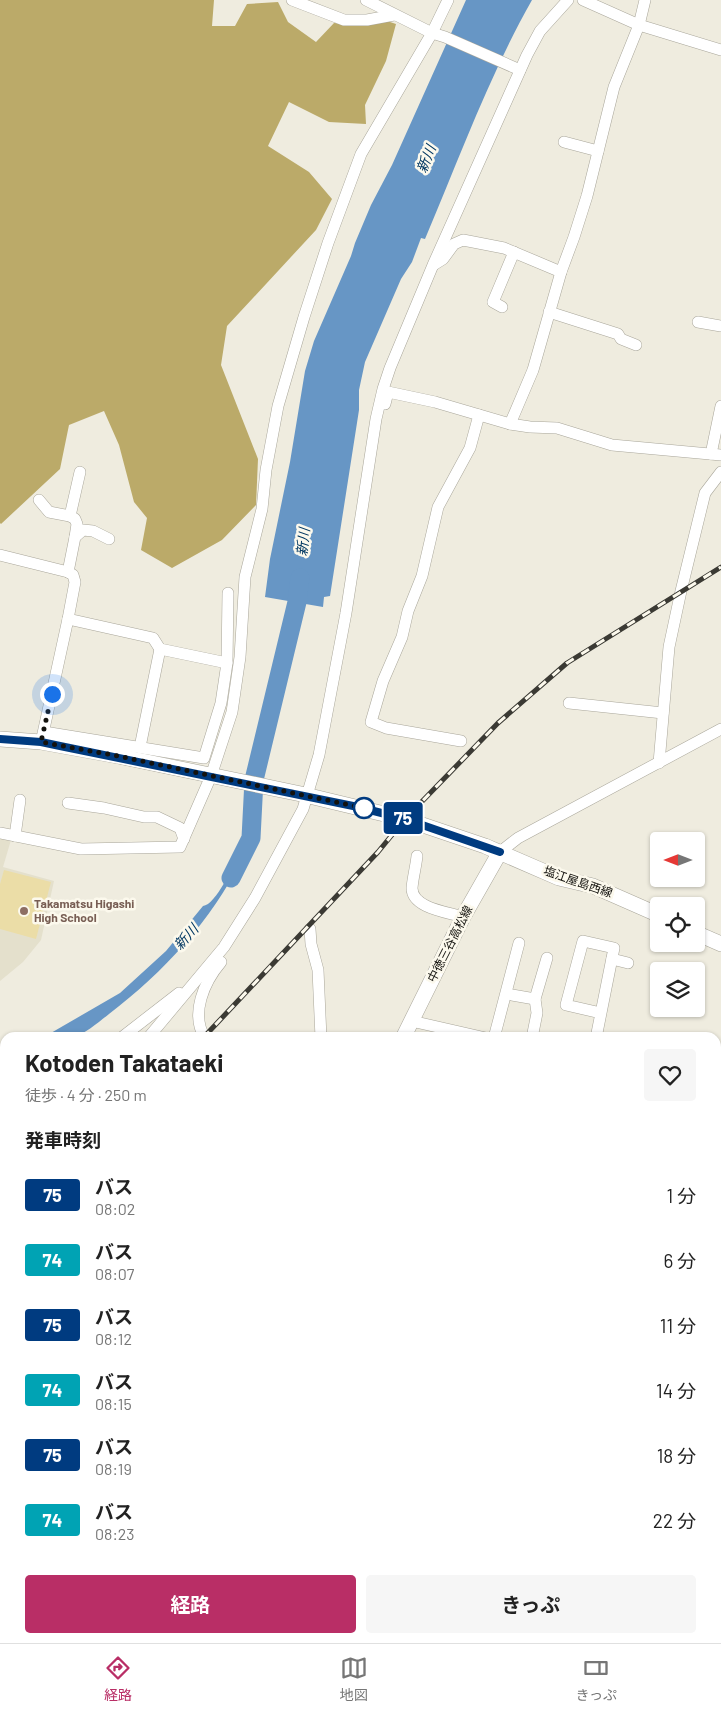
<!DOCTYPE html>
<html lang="ja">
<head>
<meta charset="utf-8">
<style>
	:root { --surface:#fff; --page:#f6f6f6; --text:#222; --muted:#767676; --line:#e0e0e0; --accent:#b92e66 }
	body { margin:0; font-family:Barlow,"Noto Sans JP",sans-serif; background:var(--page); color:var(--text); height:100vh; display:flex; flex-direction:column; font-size:19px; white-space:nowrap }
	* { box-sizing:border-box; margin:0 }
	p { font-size:16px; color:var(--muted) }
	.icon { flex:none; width:28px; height:28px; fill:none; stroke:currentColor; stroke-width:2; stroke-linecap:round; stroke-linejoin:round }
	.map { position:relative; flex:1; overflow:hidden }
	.panel { position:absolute; left:0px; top:1032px; width:721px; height:611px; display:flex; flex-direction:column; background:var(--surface); border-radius:15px 15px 0 0; box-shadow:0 1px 4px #0004 }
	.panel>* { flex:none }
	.badge { padding:0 10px; border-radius:4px; font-size:18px; line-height:32px }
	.needle { width:32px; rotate:270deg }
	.tools { position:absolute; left:650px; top:832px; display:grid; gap:10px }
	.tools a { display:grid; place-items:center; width:55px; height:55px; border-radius:5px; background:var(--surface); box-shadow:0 1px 4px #0004; font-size:25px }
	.you { position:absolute; width:25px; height:25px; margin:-12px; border:4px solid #fff; border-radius:50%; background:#1a73e8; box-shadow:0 0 0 8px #1a73e833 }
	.map>.badge { position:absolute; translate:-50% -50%; box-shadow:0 0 0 2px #fff }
	h2 { padding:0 25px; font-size:19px; line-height:45px }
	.round { display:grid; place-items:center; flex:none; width:52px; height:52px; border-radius:5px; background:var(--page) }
	.summary { display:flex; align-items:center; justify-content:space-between; height:85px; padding:0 25px }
	h1 { font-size:24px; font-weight:700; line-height:38px }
	.cta { display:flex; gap:10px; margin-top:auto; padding:10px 25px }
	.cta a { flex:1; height:58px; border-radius:5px; background:var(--accent); color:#fff; font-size:20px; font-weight:700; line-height:58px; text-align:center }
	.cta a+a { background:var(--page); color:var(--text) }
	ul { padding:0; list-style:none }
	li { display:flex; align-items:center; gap:15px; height:65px; padding:0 25px }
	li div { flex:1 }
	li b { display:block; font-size:19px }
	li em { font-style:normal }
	li .badge { min-width:55px; font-weight:700; text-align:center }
	.tab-bar { display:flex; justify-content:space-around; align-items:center; height:70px; border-top:1px solid var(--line); background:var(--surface); font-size:14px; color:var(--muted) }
	.tab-bar a { display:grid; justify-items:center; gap:2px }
	.tab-bar .current { color:var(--accent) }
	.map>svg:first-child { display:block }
	.built { fill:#e4e0cc }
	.green { fill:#ebdda7 }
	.forest { fill:#bbaa69 }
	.water { fill:#6796c5 }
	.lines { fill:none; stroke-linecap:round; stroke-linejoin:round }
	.stream { stroke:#6796c5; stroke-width:3 }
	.river { stroke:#6796c5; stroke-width:19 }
	.minor-casing { stroke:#a9a69a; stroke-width:12 }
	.major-casing { stroke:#a9a69a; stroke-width:16 }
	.minor { stroke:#fff; stroke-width:11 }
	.major { stroke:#fff; stroke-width:15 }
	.rail-casing { stroke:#3b3a34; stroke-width:5 }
	.rail { stroke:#fcf9ed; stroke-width:3; stroke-dasharray:9; stroke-linecap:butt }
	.line-casing { stroke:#fff; stroke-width:11 }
	.line { stroke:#003b80; stroke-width:8 }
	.walk { stroke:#13120e; stroke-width:5; stroke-dasharray:0 9 }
	.stop-dot { fill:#fff; stroke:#003b80; stroke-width:2.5 }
	.education-dot { fill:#8d6e63; stroke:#fcf9ed; stroke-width:2 }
	.labels { text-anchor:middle; stroke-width:5; stroke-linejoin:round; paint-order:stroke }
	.street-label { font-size:12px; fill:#13120e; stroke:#fcf9ed }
	.education-label { font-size:12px; font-weight:bold; fill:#785e54; stroke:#fcf9ed; text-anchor:start }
	.water-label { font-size:14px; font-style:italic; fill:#003762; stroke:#fcf9ed }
</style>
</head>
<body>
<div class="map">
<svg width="721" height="1643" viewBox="0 0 721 1643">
	<rect width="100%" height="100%" fill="#efecdf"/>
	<polygon class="built" points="0,838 11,840 3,867 54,881 41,940 23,962 0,981"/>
	<polygon class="green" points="4,870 51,882 36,939 0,929 0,884"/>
	<polygon class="forest" points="0,0 214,0 212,26 235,26 247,4 278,2 288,22 316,42 334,23 366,25 381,19 396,24 386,61 365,105 366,124 329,122 289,102 268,146 309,172 332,199 316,230 227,326 221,365 258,459 256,505 222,540 172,568 141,550 147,518 134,502 119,445 104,411 69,425 60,469 1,524 0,523"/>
	<g class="water">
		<path d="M466 0H532C489 76 459 159 425 239L421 238 412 262 401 279 365 362 359 390V410L330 596 324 597 323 607 265 597 270 559 290 462 305 371 314 341 351 256 355 243 371 205 392 165Z"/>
		<path d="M240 852 242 859C211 921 164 972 109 1014 100 1021 85 1034 74 1037 66 1040 53 1038 44 1037L120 993 166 951 203 906C216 905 234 864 240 852Z"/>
		<polygon points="600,1639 683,1639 693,1643 614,1643"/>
	</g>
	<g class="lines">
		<polyline class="stream" points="716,1621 721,1622"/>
		<polyline class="river" points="231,878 251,838 254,780 297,602 300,578"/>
		<g class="minor-casing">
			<g id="minor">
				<polyline points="292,0 344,20 367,20 394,15"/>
				<polyline points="366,0 432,33 445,37 520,70"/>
				<polyline points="583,0 639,25 721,50"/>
				<polyline points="564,142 598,151"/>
				<polyline points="435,264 443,259 454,244 463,240 504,248 561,272"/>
				<polyline points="502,307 493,302 514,252"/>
				<polyline points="549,312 618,334 621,339 636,345"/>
				<polyline points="698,322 721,326"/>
				<polyline points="385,404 388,392 435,402 510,424 530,427 557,428 612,445 721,455"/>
				<polyline points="510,424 533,370 561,272 574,237 587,196 614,87 639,25 645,0"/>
				<polyline points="711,454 721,406"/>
				<polyline points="39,500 49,512 70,516 75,519 77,524 75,537"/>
				<polyline points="70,516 80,472"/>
				<polyline points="0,555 68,572 73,575 75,582 68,619"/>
				<polyline points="68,572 75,537 83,530 93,531 109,539"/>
				<polyline points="569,703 663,713"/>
				<polyline points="44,732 204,758 221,703 227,663 228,593"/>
				<polyline points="42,738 68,619 153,638 160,649 227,663"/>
				<polyline points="461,741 386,728 371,722 383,681 402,637 408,611 422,576 438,507 470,448 479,415"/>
				<polyline points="140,747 160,649"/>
				<polyline points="659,763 669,647 681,591 705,493 721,472"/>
				<polyline points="68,803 104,808 144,817 157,817 180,828 184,839"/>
				<polyline points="0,833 81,849 180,847 211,776 232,712 240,657 245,577 262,509 266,470 278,406 304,317 328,243 361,154 432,33 448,0"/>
				<polyline points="15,836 20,800"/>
				<polyline points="500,852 518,838 721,729"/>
				<path d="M417 856C416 866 413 877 412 888 412 908 447 912 463 917"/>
				<polyline points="310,929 311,944 318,970 321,1038"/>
				<polyline points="612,959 628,963"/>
				<polyline points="512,995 535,999"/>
				<polyline points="411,1021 486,1038"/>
				<polyline points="121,1038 179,993"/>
				<polyline points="148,1038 224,947 255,898 303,809 319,755 346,613 376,419 383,389 390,368 433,265 527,55 540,31 568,0"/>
				<path d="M205 1038C190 1014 204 982 221 962"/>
				<polyline points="494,1038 519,943"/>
				<polyline points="532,1038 537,1013 535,999 547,958"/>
				<polyline points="596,1038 614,948 583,941 566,1005 601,1013"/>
				<polyline points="0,1103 5,1100"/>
				<polyline points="716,1105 721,1106"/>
				<polyline points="0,1184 5,1179"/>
				<polyline points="716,1235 721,1217"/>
				<polyline points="0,1244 5,1245"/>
				<polyline points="716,1282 721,1283"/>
				<polyline points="716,1319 721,1322"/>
				<polyline points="0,1419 5,1416"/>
				<polyline points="716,1488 721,1489"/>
				<polyline points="716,1586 721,1587"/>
				<polyline points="572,1639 588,1643"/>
				<polyline points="346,1643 355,1639"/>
			</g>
		</g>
		<g class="major-casing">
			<g id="major">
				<polyline points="0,739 41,742 118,756 301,794 405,819 485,846 559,878 593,886 659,915"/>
				<polyline points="696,933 721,944"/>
				<polyline points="403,1038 463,917 500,852"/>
				<polyline points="139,1643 140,1639"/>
			</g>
		</g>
		<use href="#minor" class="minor"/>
		<use href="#major" class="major"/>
		<g class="rail-casing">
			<g id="rail">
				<polyline points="203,1038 378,852 405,819 498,723 567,663 721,567"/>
				<polyline points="0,1246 5,1242"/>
			</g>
		</g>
		<use href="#rail" class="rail"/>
	</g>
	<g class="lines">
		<g class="line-casing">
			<polyline id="line" points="0,739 41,742 60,746 358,807 405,819 500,852"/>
		</g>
		<use href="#line" class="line"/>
		<polyline class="walk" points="52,694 41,742 118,756 364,808"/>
	</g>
	<circle class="stop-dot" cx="364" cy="808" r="10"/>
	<circle class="education-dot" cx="24" cy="911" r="5"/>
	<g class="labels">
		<g class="street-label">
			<text transform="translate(578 882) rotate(19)" y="4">塩江屋島西線</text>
			<text transform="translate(450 944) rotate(-63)" y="4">中徳三谷高松線</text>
		</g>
		<g class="education-label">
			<text x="34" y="908">Takamatsu Higashi<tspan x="34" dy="14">High School</tspan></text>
		</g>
		<g class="water-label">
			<text transform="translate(426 159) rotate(-68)" y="5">新川</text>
			<text transform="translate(303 542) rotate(-84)" y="5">新川</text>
			<text transform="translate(186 937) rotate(-48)" y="5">新川</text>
		</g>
	</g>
</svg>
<div class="tools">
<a><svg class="needle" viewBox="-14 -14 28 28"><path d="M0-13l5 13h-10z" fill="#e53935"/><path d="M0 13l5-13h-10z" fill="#767676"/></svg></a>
<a><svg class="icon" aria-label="locate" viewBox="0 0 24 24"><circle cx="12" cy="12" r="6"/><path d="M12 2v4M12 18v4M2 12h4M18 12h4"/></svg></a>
<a><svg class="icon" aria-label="layers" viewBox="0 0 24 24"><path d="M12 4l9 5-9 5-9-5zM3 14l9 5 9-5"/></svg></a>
</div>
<div class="you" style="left:52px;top:694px"></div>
<b class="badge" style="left:403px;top:818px;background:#003b80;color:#fff">75</b>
<section class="panel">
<div class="summary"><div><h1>Kotoden Takataeki</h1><p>徒歩 · 4 分 · 250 m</p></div><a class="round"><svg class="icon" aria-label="heart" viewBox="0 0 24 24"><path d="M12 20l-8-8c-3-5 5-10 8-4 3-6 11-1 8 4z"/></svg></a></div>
<h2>発車時刻</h2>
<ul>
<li><span class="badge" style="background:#003b80;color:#fff">75</span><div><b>バス</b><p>08:02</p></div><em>1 分</em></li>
<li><span class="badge" style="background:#00a3b4;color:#fff">74</span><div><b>バス</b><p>08:07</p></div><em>6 分</em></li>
<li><span class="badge" style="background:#003b80;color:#fff">75</span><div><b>バス</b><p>08:12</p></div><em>11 分</em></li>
<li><span class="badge" style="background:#00a3b4;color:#fff">74</span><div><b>バス</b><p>08:15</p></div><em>14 分</em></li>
<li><span class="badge" style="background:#003b80;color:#fff">75</span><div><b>バス</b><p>08:19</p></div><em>18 分</em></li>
<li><span class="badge" style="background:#00a3b4;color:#fff">74</span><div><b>バス</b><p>08:23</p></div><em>22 分</em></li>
</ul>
<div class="cta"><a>経路</a><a>きっぷ</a></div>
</section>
</div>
<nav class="tab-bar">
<a class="current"><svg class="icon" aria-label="directions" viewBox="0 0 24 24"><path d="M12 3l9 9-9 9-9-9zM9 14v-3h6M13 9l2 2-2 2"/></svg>経路</a>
<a><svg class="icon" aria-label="map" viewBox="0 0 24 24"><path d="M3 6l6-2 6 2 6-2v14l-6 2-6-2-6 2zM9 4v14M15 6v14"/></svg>地図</a>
<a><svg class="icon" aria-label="tickets" viewBox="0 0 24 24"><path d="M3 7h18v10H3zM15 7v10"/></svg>きっぷ</a>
</nav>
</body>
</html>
